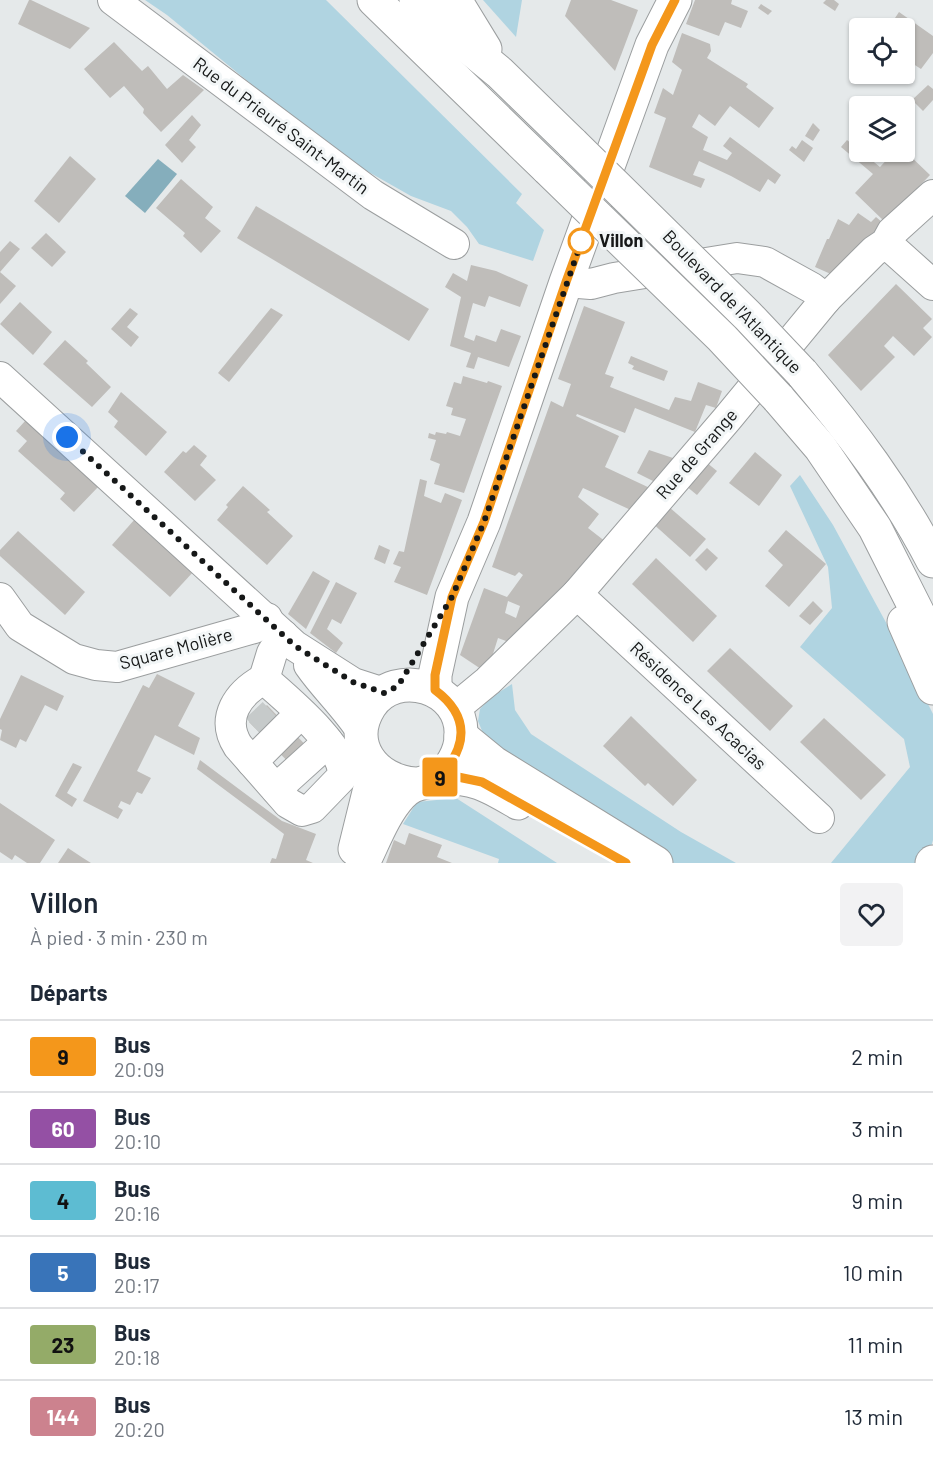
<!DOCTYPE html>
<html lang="fr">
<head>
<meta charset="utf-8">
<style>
	:root { --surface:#fff; --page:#f2f2f3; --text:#1f2937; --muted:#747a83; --line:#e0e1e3 }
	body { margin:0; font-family:Barlow,sans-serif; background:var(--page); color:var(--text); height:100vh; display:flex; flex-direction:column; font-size:22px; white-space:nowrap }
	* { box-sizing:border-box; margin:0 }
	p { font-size:20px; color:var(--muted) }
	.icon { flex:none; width:33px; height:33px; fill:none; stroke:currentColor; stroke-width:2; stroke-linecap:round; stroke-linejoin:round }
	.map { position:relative; height:863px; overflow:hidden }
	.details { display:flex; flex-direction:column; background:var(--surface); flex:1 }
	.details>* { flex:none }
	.badge { padding:0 12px; border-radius:4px; font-size:21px; line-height:39px }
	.tools { position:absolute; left:849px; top:18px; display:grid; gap:12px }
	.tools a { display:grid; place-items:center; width:66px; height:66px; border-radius:6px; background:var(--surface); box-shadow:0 2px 4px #0004; font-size:30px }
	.you { position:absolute; width:30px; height:30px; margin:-15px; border:4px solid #fff; border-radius:50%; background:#1a73e8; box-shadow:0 0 0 9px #1a73e833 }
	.map>.badge { position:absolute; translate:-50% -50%; box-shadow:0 0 0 3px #fff }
	h2 { padding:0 30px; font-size:22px; line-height:54px }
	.round { display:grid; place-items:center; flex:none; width:63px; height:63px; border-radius:6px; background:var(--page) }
	.summary { display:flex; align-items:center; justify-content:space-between; height:102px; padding:0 30px }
	h1 { font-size:28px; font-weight:600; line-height:45px }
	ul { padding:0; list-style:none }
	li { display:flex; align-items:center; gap:18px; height:72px; padding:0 30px; border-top:2px solid var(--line) }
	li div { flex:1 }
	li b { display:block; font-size:22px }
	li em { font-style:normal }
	li .badge { min-width:66px; font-weight:700; text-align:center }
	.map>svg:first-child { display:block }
	.green { fill:#b0d4e1 }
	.water { fill:#85aebc }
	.building { fill:#bfbdba; fill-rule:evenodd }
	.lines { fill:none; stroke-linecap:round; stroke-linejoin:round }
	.minor-tunnel { stroke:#c6caca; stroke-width:30; stroke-dasharray:30 15; stroke-linecap:butt }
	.minor-casing { stroke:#9b9e9f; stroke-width:32 }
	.major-casing { stroke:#9b9e9f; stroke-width:35 }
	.highway-casing { stroke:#9b9e9f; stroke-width:35 }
	.minor { stroke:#fff; stroke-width:30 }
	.major { stroke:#fff; stroke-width:33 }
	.highway { stroke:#fff; stroke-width:33 }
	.highway-bridge-casing { stroke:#9b9e9f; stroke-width:35; stroke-linecap:butt }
	.highway-bridge { stroke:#fff; stroke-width:33 }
	.line-casing { stroke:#fff; stroke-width:14 }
	.line { stroke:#f4971b; stroke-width:9 }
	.walk { stroke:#161818; stroke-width:6; stroke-dasharray:0 10.8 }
	.stop-dot { fill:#fff; stroke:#f4971b; stroke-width:3 }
	.labels { text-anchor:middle; stroke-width:6; stroke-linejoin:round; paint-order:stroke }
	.street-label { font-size:18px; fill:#161818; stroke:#f2f6f7 }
	.stop-label { font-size:18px; font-weight:bold; fill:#161818; stroke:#f2f6f7; text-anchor:start }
</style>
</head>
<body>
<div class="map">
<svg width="933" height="863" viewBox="0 0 933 863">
	<rect width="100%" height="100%" fill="#e5e9ea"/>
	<g class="green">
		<polygon points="145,0 326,0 522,194 516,203 544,230 533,261 479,244 467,227 451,211 411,196 335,153 167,15"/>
		<polygon points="483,0 522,0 516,37"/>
		<polygon points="800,475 833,525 902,652 933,714 933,840 930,850 920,863 831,863 910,767 904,739 800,647 832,608 828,567 790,486"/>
		<polygon points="512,684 515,710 531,734 681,832 736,863 674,863 584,809 487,743 478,721 480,709 490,698"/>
		<polygon points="456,798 557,863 498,863 499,859 403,824 417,802"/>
	</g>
	<polygon class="water" points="158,159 177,174 145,213 125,196"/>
	<g class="building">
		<polygon points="29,0 31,0 90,28 70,49 18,24"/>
		<polygon points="571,0 611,0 638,10 615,71 565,16"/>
		<polygon points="695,0 732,0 731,4 748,11 741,28 725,22 719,36 686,24"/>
		<polygon points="826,0 834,0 839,4 835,11 823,3"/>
		<polygon points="761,4 772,11 768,15 758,8"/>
		<polygon points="899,12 933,36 933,53 921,69 904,58 904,28 889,27"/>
		<polygon points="682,33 710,44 711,51 707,58 748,84 746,87 774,108 759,128 730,106 715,126 699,114 692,127 708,137 703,150 727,160 732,153 723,146 730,137 781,175 775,184 768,179 760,192 731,176 699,161 693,175 705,179 701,188 649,167 666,118 654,113 663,88 673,95 682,70 672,62"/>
		<polygon points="114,42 142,71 148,66 167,89 183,75 204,90 161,132 143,113 144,109 124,86 110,98 84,69"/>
		<polygon points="928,85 933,89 933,100 923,111 912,100"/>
		<polygon points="192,115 201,125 189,140 196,147 182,163 165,145"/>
		<polygon points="813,123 820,130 813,141 805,136"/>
		<polygon points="802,140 813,148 804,162 789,150 792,146 796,149"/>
		<polygon points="847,140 880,167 894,152 906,152 930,175 885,222 855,193 873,174 841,147"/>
		<polygon points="70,156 96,179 59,223 34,201"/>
		<polygon points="181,179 213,207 205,218 221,231 201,253 183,236 185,233 156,208"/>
		<polygon points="256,206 429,309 409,341 237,238"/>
		<polygon points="858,213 871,222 876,217 883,223 833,275 815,267 827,239 829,239 838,219 849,225"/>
		<polygon points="46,233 66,252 52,267 31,248"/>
		<polygon points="10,241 20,249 0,272 0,252"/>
		<polygon points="471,265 496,271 528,285 520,307 489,296 485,307 473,303 464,337 474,341 476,335 496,342 501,329 521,336 509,367 478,357 474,369 466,367 471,353 450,346 461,297 445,287 453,273 467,281"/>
		<polygon points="0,272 16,286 0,304"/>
		<polygon points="896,284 932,319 923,328 932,337 914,356 893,336 884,346 895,357 861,391 828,355"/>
		<polygon points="20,302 52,332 33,355 0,324"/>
		<path d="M584 306 625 322 605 374 614 377 610 387 669 410 675 397 691 401 698 382 722 391 716 408 706 405 695 432 635 408 625 433 577 414 576 416 619 436 605 467 652 489 633 511 583 488 578 497 599 514 588 528 606 542 514 644 498 638 492 657 484 671 460 655 484 588 507 597 523 575 519 572 515 576 492 567 551 401 563 407 571 384 558 379ZM508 601 520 606 516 618 505 613Z"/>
		<polygon points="130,308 138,314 127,327 139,337 131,347 111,329"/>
		<polygon points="271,308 283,315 229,382 218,373"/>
		<polygon points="65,340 88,361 86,363 111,387 92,407 43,364"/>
		<polygon points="631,356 668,371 664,381 632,369 634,366 628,363"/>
		<polygon points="463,376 487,383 488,381 502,386 464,493 434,484 440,464 430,460 436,440 428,438 429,433 435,435 436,432 446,434 447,432 460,436 466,419 451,415 453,408 446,406 454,382 461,384"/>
		<polygon points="121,392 167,432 146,456 114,427 118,421 108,412"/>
		<polygon points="26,420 99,486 74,512 60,499 65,493 18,451 27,441 16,431"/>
		<polygon points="194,445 207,456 200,465 216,480 195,501 164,472 183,451 186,453"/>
		<polygon points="649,450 676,459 657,483 637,473"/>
		<polygon points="755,452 782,475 759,506 729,483"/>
		<polygon points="706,462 717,471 697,495 686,486"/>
		<polygon points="420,479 427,481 424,496 441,503 445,493 462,500 427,595 394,582 401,567 393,564 399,551 404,552"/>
		<polygon points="243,486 270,510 267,512 293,536 267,565 217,520 228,507 226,505"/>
		<polygon points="669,507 706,539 690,557 650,521"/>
		<polygon points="135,519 194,571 170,597 112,545"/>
		<polygon points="786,530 826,564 789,607 765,586 783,565 768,551"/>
		<polygon points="18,531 85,592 65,615 0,556 0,550"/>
		<polygon points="379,545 390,550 385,564 374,559"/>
		<polygon points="707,548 718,558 706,571 695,560"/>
		<polygon points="656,558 717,616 693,642 632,584"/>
		<polygon points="313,571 330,581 306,629 288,614"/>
		<polygon points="336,582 357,593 341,624 332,619 327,629 343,643 336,653 310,633"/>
		<polygon points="813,601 823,611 810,625 799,616"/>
		<polygon points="730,648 793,706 770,731 707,671"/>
		<polygon points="157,674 195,693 178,726 200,738 194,755 155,735 137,771 151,778 142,794 137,792 130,805 121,801 118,807 123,810 118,819 83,801 143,685 149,688"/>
		<polygon points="21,675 64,696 57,711 45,705 26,742 20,739 16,748 0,740 2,730 0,729 0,719"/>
		<polygon points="267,705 320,760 303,777 249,722"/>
		<polygon points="631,716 697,780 673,806 648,783 645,786 603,746"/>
		<polygon points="824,718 886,775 861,800 800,742"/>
		<polygon points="200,760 282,821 316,834 306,860 313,863 270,863 272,858 276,859 284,834 197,769"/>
		<polygon points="73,763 82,767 67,793 77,799 72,807 55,796"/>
		<polygon points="0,803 55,840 40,863 27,863 15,855 12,860 0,852"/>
		<polygon points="409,833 442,845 437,857 452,863 386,863 394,840 405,845"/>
		<polygon points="68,848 83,858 91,863 58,863"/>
	</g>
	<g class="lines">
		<polyline class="minor-tunnel" points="256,729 273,713"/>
		<g class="minor-casing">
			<g id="minor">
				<polyline points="113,0 373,195 454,244"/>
				<polyline points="886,243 933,285"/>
				<polyline points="566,282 591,284 614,278 737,258 765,262 812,288 826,299"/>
				<polyline points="0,377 295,646 353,683 384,693"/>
				<polyline points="577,594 819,818"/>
				<polyline points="0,598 20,626 74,659 96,665 117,667 254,628 267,618"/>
				<path d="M309 665C325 688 346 707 362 732"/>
				<path d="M264 679C282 695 354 754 341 778L312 808 302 811 288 803 238 746C220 718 238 693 264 679Z"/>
				<polyline points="264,679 272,653 283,635"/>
				<polyline points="454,709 488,681 577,594 727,419 826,299 874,251 886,243 892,232 933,195"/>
				<polyline points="252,762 301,713"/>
				<polyline points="276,789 328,742"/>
			</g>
		</g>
		<g class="major-casing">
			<g id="major">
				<polyline points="435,690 435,675 452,597 484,522 566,282 652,45 675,0"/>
				<polyline points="355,849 372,780 371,763"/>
				<path d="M363 863C374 841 384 813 401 795 414 781 423 785 437 778 451 771 461 751 461 736 464 687 396 666 370 706 346 744 374 781 415 784"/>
			</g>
		</g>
		<g class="highway-casing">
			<g id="highway">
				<polyline points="374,0 548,169"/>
				<polyline points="416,0 444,27 500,73 573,144"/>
				<polyline points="455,0 485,49"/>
				<path d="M802 373C852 432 897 492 933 561"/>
				<polyline points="778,398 820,447 875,528 933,643"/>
				<polyline points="904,622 933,688"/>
				<polyline points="461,736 494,763 656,863"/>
				<path d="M439 777C477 778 487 785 518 803"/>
				<polyline points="932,863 933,862"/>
			</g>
		</g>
		<use href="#minor" class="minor"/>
		<use href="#major" class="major"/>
		<use href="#highway" class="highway"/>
		<g class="highway-bridge-casing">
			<g id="highway-bridge">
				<polyline points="573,144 748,316 802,373"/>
				<polyline points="548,169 722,338 778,398"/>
			</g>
		</g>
		<use href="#highway-bridge" class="highway-bridge"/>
	</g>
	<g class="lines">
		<g class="line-casing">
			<path id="line" d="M626 863 482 782 458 777H439C468 747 470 716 435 690V675L452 597 484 522 566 282 652 45 675 0"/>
		</g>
		<use href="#line" class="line"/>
		<polyline class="walk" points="67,437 295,646 353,682 384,693 398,686 452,597 484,522 583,237 581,241"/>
	</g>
	<circle class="stop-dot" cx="581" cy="241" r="12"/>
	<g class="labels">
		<g class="street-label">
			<text transform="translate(281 126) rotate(37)" y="6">Rue du Prieuré Saint-Martin</text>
			<text transform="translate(732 302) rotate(46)" y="6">Boulevard de l'Atlantique</text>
			<text transform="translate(697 454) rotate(-49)" y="6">Rue de Grange</text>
			<text transform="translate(176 649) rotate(-15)" y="6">Square Molière</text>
			<text transform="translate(698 706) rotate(43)" y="6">Résidence Les Acacias</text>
		</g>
		<g class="stop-label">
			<text x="599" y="247">Villon</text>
		</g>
	</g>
</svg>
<div class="tools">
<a><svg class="icon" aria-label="locate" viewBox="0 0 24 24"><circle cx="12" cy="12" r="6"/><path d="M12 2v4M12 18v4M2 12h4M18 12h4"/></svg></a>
<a><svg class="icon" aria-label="layers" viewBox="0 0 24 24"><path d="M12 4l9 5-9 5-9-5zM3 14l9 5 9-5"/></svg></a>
</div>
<div class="you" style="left:67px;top:437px"></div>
<b class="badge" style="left:440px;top:777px;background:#f4971b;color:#111">9</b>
</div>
<section class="details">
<div class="summary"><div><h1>Villon</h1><p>À pied · 3 min · 230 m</p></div><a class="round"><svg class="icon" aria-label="heart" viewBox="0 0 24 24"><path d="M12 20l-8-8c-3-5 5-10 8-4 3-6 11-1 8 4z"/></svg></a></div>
<h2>Départs</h2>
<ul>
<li><span class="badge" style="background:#f4971b;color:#111">9</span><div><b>Bus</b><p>20:09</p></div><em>2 min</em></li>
<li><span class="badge" style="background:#9450a4;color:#fff">60</span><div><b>Bus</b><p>20:10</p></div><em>3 min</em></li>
<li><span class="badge" style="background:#5dbcd2;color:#111">4</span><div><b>Bus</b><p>20:16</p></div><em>9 min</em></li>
<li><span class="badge" style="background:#3974b9;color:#fff">5</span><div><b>Bus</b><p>20:17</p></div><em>10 min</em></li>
<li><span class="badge" style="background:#94ab68;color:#111">23</span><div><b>Bus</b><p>20:18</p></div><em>11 min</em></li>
<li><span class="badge" style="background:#cc828e;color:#fff">144</span><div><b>Bus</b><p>20:20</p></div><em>13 min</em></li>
</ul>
</section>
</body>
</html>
